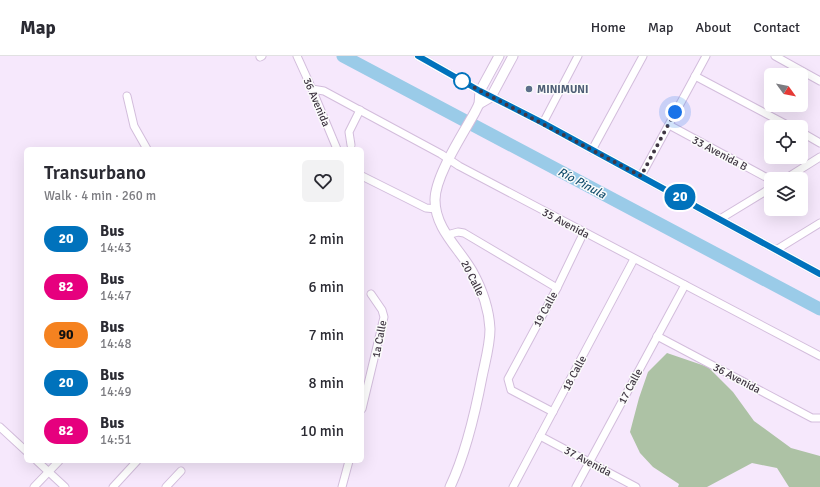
<!DOCTYPE html>
<html lang="en">
<head>
<meta charset="utf-8">
<style>
	:root { --surface:#fff; --page:#f2f2f3; --text:#2b2b33; --muted:#7c7c81; --line:#e1e1e2 }
	body { margin:0; font-family:Signika,sans-serif; background:var(--page); color:var(--text); height:100vh; display:flex; flex-direction:column; font-size:15px; white-space:nowrap }
	* { box-sizing:border-box; margin:0 }
	p { font-size:13px; color:var(--muted) }
	.icon { flex:none; width:22px; height:22px; fill:none; stroke:currentColor; stroke-width:2; stroke-linecap:round; stroke-linejoin:round }
	.map { position:relative; flex:1; overflow:hidden }
	.details { position:absolute; left:24px; top:91px; width:340px; height:316px; display:flex; flex-direction:column; background:var(--surface); border-radius:6px; box-shadow:0 4px 16px #0002 }
	.details>* { flex:none }
	.badge { padding:0 8px; border-radius:13px; font-size:14px; line-height:26px }
	.needle { width:26px; rotate:123deg }
	.tools { position:absolute; left:764px; top:12px; display:grid; gap:8px }
	.tools a { display:grid; place-items:center; width:44px; height:44px; border-radius:6px; background:var(--surface); box-shadow:0 4px 16px #0002; font-size:20px }
	.you { position:absolute; width:20px; height:20px; margin:-10px; border:3px solid #fff; border-radius:50%; background:#1a73e8; box-shadow:0 0 0 6px #1a73e833 }
	.map>.badge { position:absolute; translate:-50% -50%; box-shadow:0 0 0 2px #fff }
	.round { display:grid; place-items:center; flex:none; width:42px; height:42px; border-radius:6px; background:var(--page) }
	.summary { display:flex; align-items:center; justify-content:space-between; height:68px; padding:0 20px }
	h1 { font-size:19px; font-weight:600; line-height:30px }
	ul { padding:0; list-style:none }
	li { display:flex; align-items:center; gap:12px; height:48px; padding:0 20px }
	li div { flex:1 }
	li b { display:block; font-size:15px }
	li em { font-style:normal }
	li .badge { min-width:44px; font-weight:700; text-align:center }
	header { display:flex; align-items:center; gap:24px; box-sizing:border-box; height:56px; padding:0 20px; background:var(--surface); border-bottom:1px solid var(--line) }
	header strong { font-size:19px }
	nav { display:flex; gap:22px; margin-inline-start:auto; font-size:14px }
	.map>svg:first-child { display:block }
	.green { fill:#adc2a5 }
	.lines { fill:none; stroke-linecap:round; stroke-linejoin:round }
	.river { stroke:#9acbe8; stroke-width:13 }
	.minor-casing { stroke:#d3bddc; stroke-width:9 }
	.major-casing { stroke:#d3bddc; stroke-width:11 }
	.minor { stroke:#fff; stroke-width:7 }
	.major { stroke:#fff; stroke-width:9 }
	.line-casing { stroke:#fff; stroke-width:9 }
	.line { stroke:#0072bc; stroke-width:6 }
	.walk { stroke:#403743; stroke-width:4; stroke-dasharray:0 7.2 }
	.stop-dot { fill:#fff; stroke:#0072bc; stroke-width:2 }
	.service-dot { fill:#5c6f8a; stroke:#fbfbfb; stroke-width:1.5 }
	.labels { text-anchor:middle; stroke-width:3; stroke-linejoin:round; paint-order:stroke }
	.service-label { font-size:11px; font-weight:bold; fill:#4e5e75; stroke:#fbfbfb; text-anchor:start }
	.street-label { font-size:11px; fill:#403743; stroke:#fbfbfb }
	.water-label { font-size:12px; font-style:italic; fill:#16516f; stroke:#fbfbfb }
</style>
</head>
<body>
<header>
<strong>Map</strong>
<nav><a>Home</a><a>Map</a><a>About</a><a>Contact</a></nav>
</header>
<div class="map">
<svg width="820" height="431" viewBox="0 0 820 431">
	<rect width="100%" height="100%" fill="#f6e8fc"/>
	<polygon class="green" points="667,297 708,311 733,336 754,365 791,392 820,400 820,431 789,431 777,412 752,407 707,431 678,431 679,428 653,411 640,397 630,376 639,342 648,316"/>
	<g class="lines">
		<polyline class="river" points="343,0 820,253"/>
		<g class="minor-casing">
			<g id="minor">
				<polyline points="297,0 312,33 337,93"/>
				<polyline points="418,0 480,35 543,67 820,218"/>
				<polyline points="775,0 820,25"/>
				<polyline points="260,1 262,0"/>
				<polyline points="695,20 791,71"/>
				<polyline points="312,33 324,35 441,98 459,110 820,300"/>
				<polyline points="127,40 134,70 147,93"/>
				<polyline points="543,67 578,0"/>
				<polyline points="669,69 771,124"/>
				<polyline points="801,76 820,87"/>
				<polyline points="351,89 349,76 360,54"/>
				<polyline points="592,94 643,0"/>
				<polyline points="362,120 426,152 436,153"/>
				<polyline points="641,120 706,0"/>
				<polyline points="785,123 820,101"/>
				<polyline points="720,163 771,132"/>
				<polyline points="447,179 458,176 464,177 557,232"/>
				<polyline points="776,194 820,167"/>
				<polyline points="657,280 812,362 820,362"/>
				<polyline points="362,353 384,261 382,254 371,238"/>
				<polyline points="553,356 511,334 508,323 557,232 584,176"/>
				<polyline points="0,371 26,395"/>
				<polyline points="540,380 636,431"/>
				<polyline points="37,405 65,431"/>
				<polyline points="34,431 59,405"/>
				<polyline points="113,431 137,405"/>
				<polyline points="166,431 181,415"/>
				<polyline points="342,431 349,405"/>
				<polyline points="513,431 634,203"/>
				<polyline points="576,431 685,229"/>
			</g>
		</g>
		<g class="major-casing">
			<g id="major">
				<polyline points="479,48 491,41 513,0"/>
				<path d="M450 431C466 397 475 358 482 321 485 306 490 289 490 273 489 253 482 233 472 215 459 192 435 173 435 144 435 120 463 78 475 56L479 48 480 35 499 0"/>
			</g>
		</g>
		<use href="#minor" class="minor"/>
		<use href="#major" class="major"/>
	</g>
	<g class="lines">
		<g class="line-casing">
			<polyline id="line" points="418,0 480,35 543,67 820,218"/>
		</g>
		<use href="#line" class="line"/>
		<polyline class="walk" points="462,25 641,120 675,56"/>
	</g>
	<circle class="stop-dot" cx="462" cy="25" r="8"/>
	<circle class="service-dot" cx="529" cy="33" r="4"/>
	<g class="labels">
		<g class="service-label">
			<text x="537" y="37">MINIMUNI</text>
		</g>
		<g class="street-label">
			<text transform="translate(317 46) rotate(67)" y="4">36 Avenida</text>
			<text transform="translate(720 97) rotate(28)" y="4">33 Avenida B</text>
			<text transform="translate(566 167) rotate(28)" y="4">35 Avenida</text>
			<text transform="translate(473 222) rotate(63)" y="4">20 Calle</text>
			<text transform="translate(545 253) rotate(-61)" y="4">19 Calle</text>
			<text transform="translate(379 283) rotate(-79)" y="4">1a Calle</text>
			<text transform="translate(574 317) rotate(-62)" y="4">18 Calle</text>
			<text transform="translate(737 322) rotate(28)" y="4">36 Avenida</text>
			<text transform="translate(630 330) rotate(-62)" y="4">17 Calle</text>
			<text transform="translate(588 405) rotate(28)" y="4">37 Avenida</text>
		</g>
		<g class="water-label">
			<text transform="translate(582 127) rotate(28)" y="4">Río Pinula</text>
		</g>
	</g>
</svg>
<div class="tools">
<a><svg class="needle" viewBox="-14 -14 28 28"><path d="M0-13l5 13h-10z" fill="#e53935"/><path d="M0 13l5-13h-10z" fill="#7c7c81"/></svg></a>
<a><svg class="icon" aria-label="locate" viewBox="0 0 24 24"><circle cx="12" cy="12" r="6"/><path d="M12 2v4M12 18v4M2 12h4M18 12h4"/></svg></a>
<a><svg class="icon" aria-label="layers" viewBox="0 0 24 24"><path d="M12 4l9 5-9 5-9-5zM3 14l9 5 9-5"/></svg></a>
</div>
<div class="you" style="left:675px;top:56px"></div>
<b class="badge" style="left:680px;top:141px;background:#0072bc;color:#fff">20</b>
<section class="details">
<div class="summary"><div><h1>Transurbano</h1><p>Walk · 4 min · 260 m</p></div><a class="round"><svg class="icon" aria-label="heart" viewBox="0 0 24 24"><path d="M12 20l-8-8c-3-5 5-10 8-4 3-6 11-1 8 4z"/></svg></a></div>
<ul>
<li><span class="badge" style="background:#0072bc;color:#fff">20</span><div><b>Bus</b><p>14:43</p></div><em>2 min</em></li>
<li><span class="badge" style="background:#e6007e;color:#fff">82</span><div><b>Bus</b><p>14:47</p></div><em>6 min</em></li>
<li><span class="badge" style="background:#f58220;color:#111">90</span><div><b>Bus</b><p>14:48</p></div><em>7 min</em></li>
<li><span class="badge" style="background:#0072bc;color:#fff">20</span><div><b>Bus</b><p>14:49</p></div><em>8 min</em></li>
<li><span class="badge" style="background:#e6007e;color:#fff">82</span><div><b>Bus</b><p>14:51</p></div><em>10 min</em></li>
</ul>
</section>
</div>
</body>
</html>
